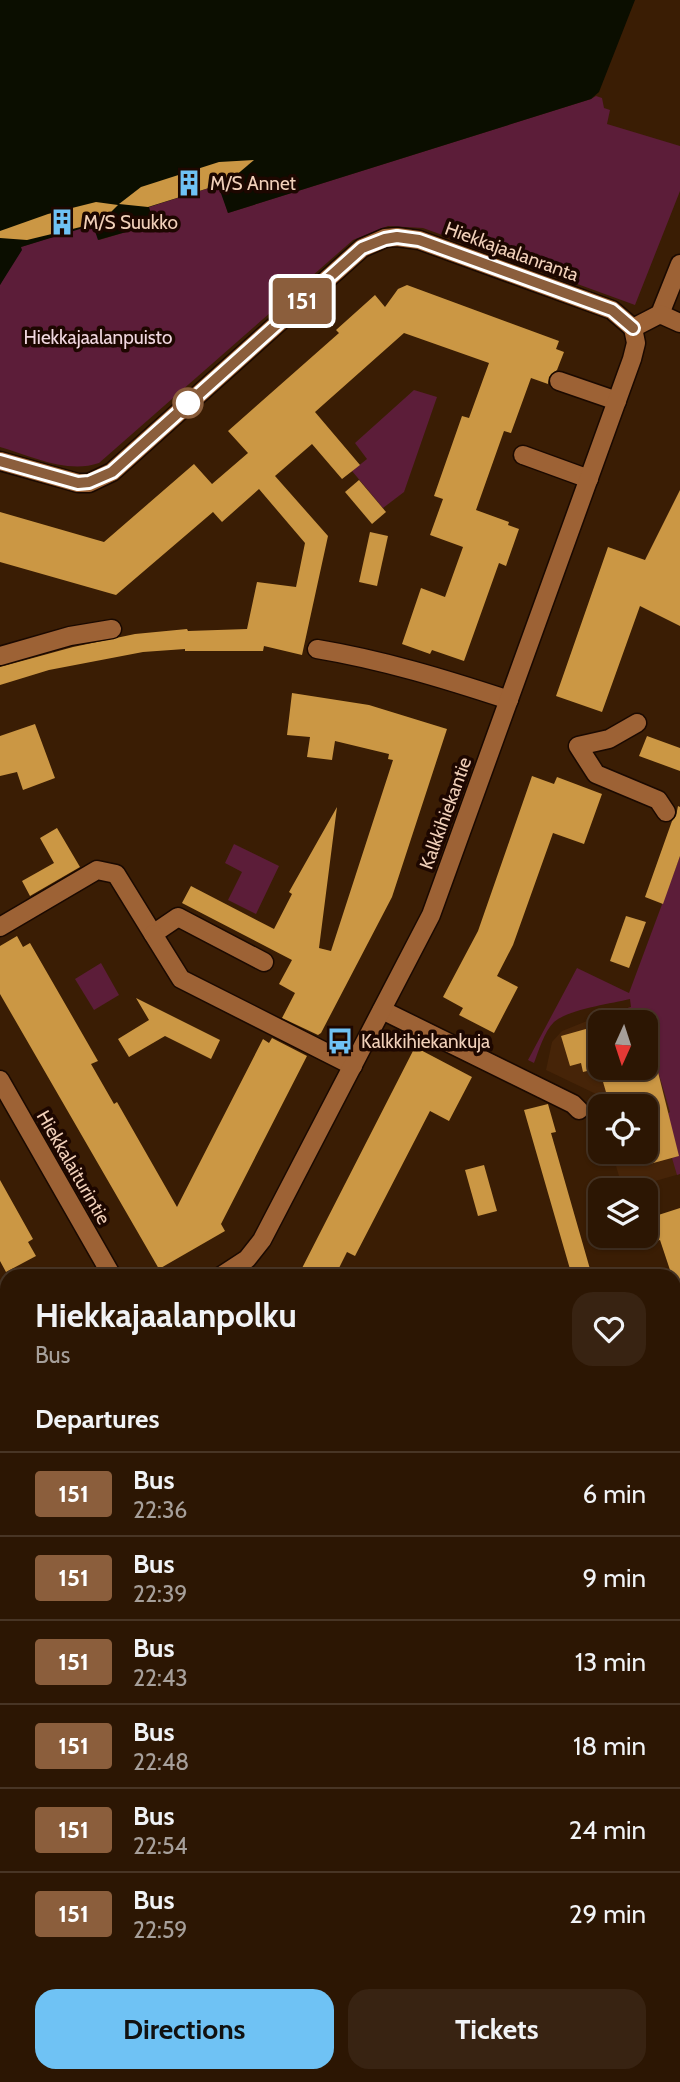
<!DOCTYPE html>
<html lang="en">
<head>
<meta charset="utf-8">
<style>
	:root { --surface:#2c1603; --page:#382312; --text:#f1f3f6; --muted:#a69f9a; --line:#483525; --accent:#6fc2f4 }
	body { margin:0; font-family:Cabin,sans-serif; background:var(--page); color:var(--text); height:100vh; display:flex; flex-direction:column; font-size:26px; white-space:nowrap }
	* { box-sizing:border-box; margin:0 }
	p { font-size:23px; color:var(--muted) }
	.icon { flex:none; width:38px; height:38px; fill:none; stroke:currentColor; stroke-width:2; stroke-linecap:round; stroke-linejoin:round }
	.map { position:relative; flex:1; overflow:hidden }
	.sheet { position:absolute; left:0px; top:1269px; width:681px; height:814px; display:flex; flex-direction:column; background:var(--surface); border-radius:21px 21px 0 0; box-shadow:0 2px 5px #0004,0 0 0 2px var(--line) }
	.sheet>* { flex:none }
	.badge { padding:0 14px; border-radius:5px; font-size:24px; line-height:46px }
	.needle { width:46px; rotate:183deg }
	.fabs { position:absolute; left:588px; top:1010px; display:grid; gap:14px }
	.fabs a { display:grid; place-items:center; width:70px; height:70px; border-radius:14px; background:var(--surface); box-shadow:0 2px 5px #0004,0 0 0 2px var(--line); font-size:35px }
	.map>.badge { position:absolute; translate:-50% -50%; box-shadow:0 0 0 4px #fff }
	h2 { padding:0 35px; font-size:26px; line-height:63px }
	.round { display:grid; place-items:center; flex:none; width:74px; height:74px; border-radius:21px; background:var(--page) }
	.overview { display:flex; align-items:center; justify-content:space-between; height:119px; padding:0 35px }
	h1 { font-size:33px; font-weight:700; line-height:52px }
	.action { display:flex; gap:14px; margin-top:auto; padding:14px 35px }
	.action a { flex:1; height:80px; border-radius:21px; background:var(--accent); color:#111; font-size:28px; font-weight:700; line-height:80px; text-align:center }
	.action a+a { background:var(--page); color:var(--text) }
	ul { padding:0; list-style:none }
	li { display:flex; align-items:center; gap:21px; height:84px; padding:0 35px; border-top:2px solid var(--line) }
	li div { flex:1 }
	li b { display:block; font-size:26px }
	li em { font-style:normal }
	li .badge { min-width:77px; font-weight:700; text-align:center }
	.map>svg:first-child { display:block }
	.built { fill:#462408; fill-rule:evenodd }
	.green { fill:#5c1d39 }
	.water { fill:#0b0e00 }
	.building { fill:#cb9744 }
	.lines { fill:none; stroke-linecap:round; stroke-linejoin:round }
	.minor-casing { stroke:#1a0900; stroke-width:21 }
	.minor { stroke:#9d6235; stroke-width:18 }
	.line-casing { stroke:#fff; stroke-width:16 }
	.line { stroke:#8b5e3c; stroke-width:10 }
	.stop-dot { fill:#fff; stroke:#8b5e3c; stroke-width:3.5 }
	.labels { text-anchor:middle; stroke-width:7; stroke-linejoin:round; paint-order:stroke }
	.poi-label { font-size:19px; fill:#f1d0b9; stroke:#1d0700; text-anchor:start }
	.street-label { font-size:19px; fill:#f1d0b9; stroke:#1d0700 }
	.park-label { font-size:19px; fill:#f1d8e0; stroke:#1d0700 }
</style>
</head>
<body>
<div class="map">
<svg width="680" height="2082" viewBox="0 0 680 2082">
	<rect width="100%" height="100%" fill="#3a1d04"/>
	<path class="built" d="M631 1007 680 1042V1174L623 1190 612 1152H646V1106H600V1109L596 1094 546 1070 552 1042 562 1031 602 1015ZM600 1022H646V1068H600Z"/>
	<g class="green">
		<path d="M596 96 602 98 604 108 610 110 607 124 680 146V191L635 305 423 228 388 226 353 240 99 463C67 474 31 456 0 447V285L21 247 93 224 99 240 153 224 148 207 219 185 228 213 591 99Z"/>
		<polygon points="414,390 437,397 404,492 383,508 352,471 367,459 355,443"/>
		<polygon points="234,844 279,866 256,914 228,900 242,872 225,863"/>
		<path d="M680 856V1174L677 1175 672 1158 678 1156 667 1114 670 1112 646 1030V1022H604L602 1015 631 1007 630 999C610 1004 569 1009 554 1022 544 1032 539 1050 534 1063L528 1060 577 968 629 993Z"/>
		<polygon points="101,963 119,995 94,1010 75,979"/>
		<polygon points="680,1346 680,1524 674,1523 674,1348"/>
		<polygon points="0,1692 7,1703 7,1845 0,1849"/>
		<polygon points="674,1998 680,2030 680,2082 165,2082 163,2076 674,2076"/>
	</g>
	<polygon class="water" points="0,0 635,0 599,92 591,99 228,213 218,185 149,207 154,224 98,240 93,225 21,247 22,250 0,285"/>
	<g class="building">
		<polygon points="254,160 228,182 148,207 119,204 141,187 219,162"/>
		<polygon points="96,202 118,205 104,219 93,224 27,240 0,238 0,231 48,214"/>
		<polygon points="407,285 559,341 556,349 564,352 557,370 549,377 548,384 531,378 511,433 504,431 476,510 509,522 508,525 519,529 506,566 499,563 464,661 432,650 430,654 402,644 421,588 445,597 463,547 430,535 443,499 434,496 462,416 469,418 489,363 404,333 315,412 360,465 342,479 312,444 275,476 328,536 302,655 264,646 263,651 185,651 185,649 143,652 49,670 0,685 0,667 73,647 135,634 187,629 188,631 247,629 257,582 296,587 305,543 259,489 222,522 213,512 116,595 0,562 0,512 104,542 194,464 212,484 248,453 228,431 339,333 336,330 375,295 385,307 398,289"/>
		<polygon points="359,480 386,512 372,524 345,492"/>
		<polygon points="680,490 680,626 640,606 602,712 556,696 608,547 645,560"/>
		<polygon points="370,532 388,536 377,586 359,582"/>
		<polygon points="292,693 369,705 447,729 392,897 321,1033 318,1035 282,1018 295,993 279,984 292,960 182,903 191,886 274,929 292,894 289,892 337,807 319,948 331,951 393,760 388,759 389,754 335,741 332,760 307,757 310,737 287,735"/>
		<polygon points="35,724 55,778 23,790 17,772 0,776 0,736"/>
		<polygon points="647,736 680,748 680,771 639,756"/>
		<polygon points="532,776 554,784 557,777 602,794 584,844 553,833 513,945 497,976 518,987 494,1033 459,1015 463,1008 443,997 478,931"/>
		<polygon points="678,806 680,807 680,856 663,904 645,897 672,821 676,816"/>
		<polygon points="57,828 80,867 30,896 22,881 54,863 40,838"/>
		<polygon points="626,916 646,922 629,968 610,961"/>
		<polygon points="17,936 23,947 30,943 98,1061 91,1064 114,1104 117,1102 177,1207 263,1039 269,1043 272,1038 307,1056 221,1224 225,1231 159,1269 0,994 0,946"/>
		<polygon points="136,998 220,1040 211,1059 165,1036 129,1057 118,1039 149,1020"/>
		<polygon points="600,1025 599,1068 657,1068 679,1156 646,1165 646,1106 610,1106 599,1068 583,1072 581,1063 570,1066 561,1036"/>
		<polygon points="415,1047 472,1077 449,1121 430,1111 355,1256 347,1252 335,1276 298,1276"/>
		<polygon points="548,1104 556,1132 551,1133 592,1276 572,1276 524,1110"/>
		<polygon points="484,1165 497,1211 478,1216 465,1170"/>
		<polygon points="0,1180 33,1239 28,1242 36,1256 6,1272 0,1261"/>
		<polygon points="680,1208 680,1289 676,1290 674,1276 672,1276 660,1240 646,1244 646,1219"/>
	</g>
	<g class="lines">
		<g class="minor-casing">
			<g id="minor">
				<polyline points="660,314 680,264"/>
				<polyline points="633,328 660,314 680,323"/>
				<polyline points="559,381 617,401"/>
				<polyline points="523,455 589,479"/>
				<polyline points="0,461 78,483 89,483 112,472 362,248 385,238 397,237 419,240 612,310 633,328"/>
				<path d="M317 649C383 660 445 679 509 700"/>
				<polyline points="0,656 70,636 112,629"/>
				<polyline points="637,723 609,739 578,746 596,774 658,800 666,812"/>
				<polyline points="0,927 97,870 116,874 153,934 178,917 264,962"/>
				<polyline points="153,934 181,979 353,1066"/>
				<polyline points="382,1010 573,1104 579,1110"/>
				<polyline points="0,1080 112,1276"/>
				<polyline points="221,1276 247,1259 262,1240 431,915 632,359 636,343 633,328"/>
				<polyline points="674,1719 678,1706"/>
				<polyline points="0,1894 7,1890"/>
			</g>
		</g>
		<use href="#minor" class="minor"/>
	</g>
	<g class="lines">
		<g class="line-casing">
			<polyline id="line" points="0,461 78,483 89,482 112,472 362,248 385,239 397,237 419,240 612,310 633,328"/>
		</g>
		<use href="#line" class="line"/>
	</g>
	<defs>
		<g id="building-bare" transform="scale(2.1)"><path d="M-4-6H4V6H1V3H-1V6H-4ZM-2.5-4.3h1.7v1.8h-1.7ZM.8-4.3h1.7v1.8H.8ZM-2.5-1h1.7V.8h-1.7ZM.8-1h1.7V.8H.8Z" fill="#6fc2f4" stroke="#1d0700" stroke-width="2.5" paint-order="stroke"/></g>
		<g id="bus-bare" transform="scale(2.1)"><path d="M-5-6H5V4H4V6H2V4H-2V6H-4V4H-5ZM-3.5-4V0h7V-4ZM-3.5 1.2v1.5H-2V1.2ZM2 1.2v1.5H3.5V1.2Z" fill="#6fc2f4" stroke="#1d0700" stroke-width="2.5" paint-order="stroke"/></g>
	</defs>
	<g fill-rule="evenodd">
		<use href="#building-bare" x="189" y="183"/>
		<use href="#building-bare" x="62" y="222"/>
		<use href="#bus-bare" x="340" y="1041"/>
	</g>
	<circle class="stop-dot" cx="188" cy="403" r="14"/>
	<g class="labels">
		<g class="poi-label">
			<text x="210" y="190">M/S Annet</text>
			<text x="83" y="229">M/S Suukko</text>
			<text x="361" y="1048">Kalkkihiekankuja</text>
		</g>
		<g class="street-label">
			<text transform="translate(512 251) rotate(20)" y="7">Hiekkajaalanranta</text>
			<text transform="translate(445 813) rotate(-70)" y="7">Kalkkihiekantie</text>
			<text transform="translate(74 1167) rotate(60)" y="7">Hiekkalaiturintie</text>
		</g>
		<g class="park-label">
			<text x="98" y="344">Hiekkajaalanpuisto</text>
		</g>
	</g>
</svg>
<div class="fabs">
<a><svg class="needle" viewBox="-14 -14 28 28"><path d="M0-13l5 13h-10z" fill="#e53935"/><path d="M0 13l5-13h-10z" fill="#a69f9a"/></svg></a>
<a><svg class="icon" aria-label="locate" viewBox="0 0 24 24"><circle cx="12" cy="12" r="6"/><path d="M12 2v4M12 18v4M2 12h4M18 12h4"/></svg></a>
<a><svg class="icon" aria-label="layers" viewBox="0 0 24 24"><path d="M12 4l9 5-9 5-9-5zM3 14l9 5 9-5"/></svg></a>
</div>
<b class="badge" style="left:302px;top:301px;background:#8b5e3c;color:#fff">151</b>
<section class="sheet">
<div class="overview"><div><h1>Hiekkajaalanpolku</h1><p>Bus</p></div><a class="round"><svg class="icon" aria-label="heart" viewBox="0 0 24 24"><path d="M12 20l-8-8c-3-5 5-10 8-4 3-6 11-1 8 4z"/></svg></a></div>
<h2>Departures</h2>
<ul>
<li><span class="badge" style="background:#8b5e3c;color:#fff">151</span><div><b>Bus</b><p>22:36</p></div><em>6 min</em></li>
<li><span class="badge" style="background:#8b5e3c;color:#fff">151</span><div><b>Bus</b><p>22:39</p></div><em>9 min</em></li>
<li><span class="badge" style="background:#8b5e3c;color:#fff">151</span><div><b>Bus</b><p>22:43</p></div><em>13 min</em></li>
<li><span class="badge" style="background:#8b5e3c;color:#fff">151</span><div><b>Bus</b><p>22:48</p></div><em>18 min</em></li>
<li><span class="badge" style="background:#8b5e3c;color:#fff">151</span><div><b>Bus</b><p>22:54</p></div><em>24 min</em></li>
<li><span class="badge" style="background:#8b5e3c;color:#fff">151</span><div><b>Bus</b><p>22:59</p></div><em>29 min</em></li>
</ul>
<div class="action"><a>Directions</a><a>Tickets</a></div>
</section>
</div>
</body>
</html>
